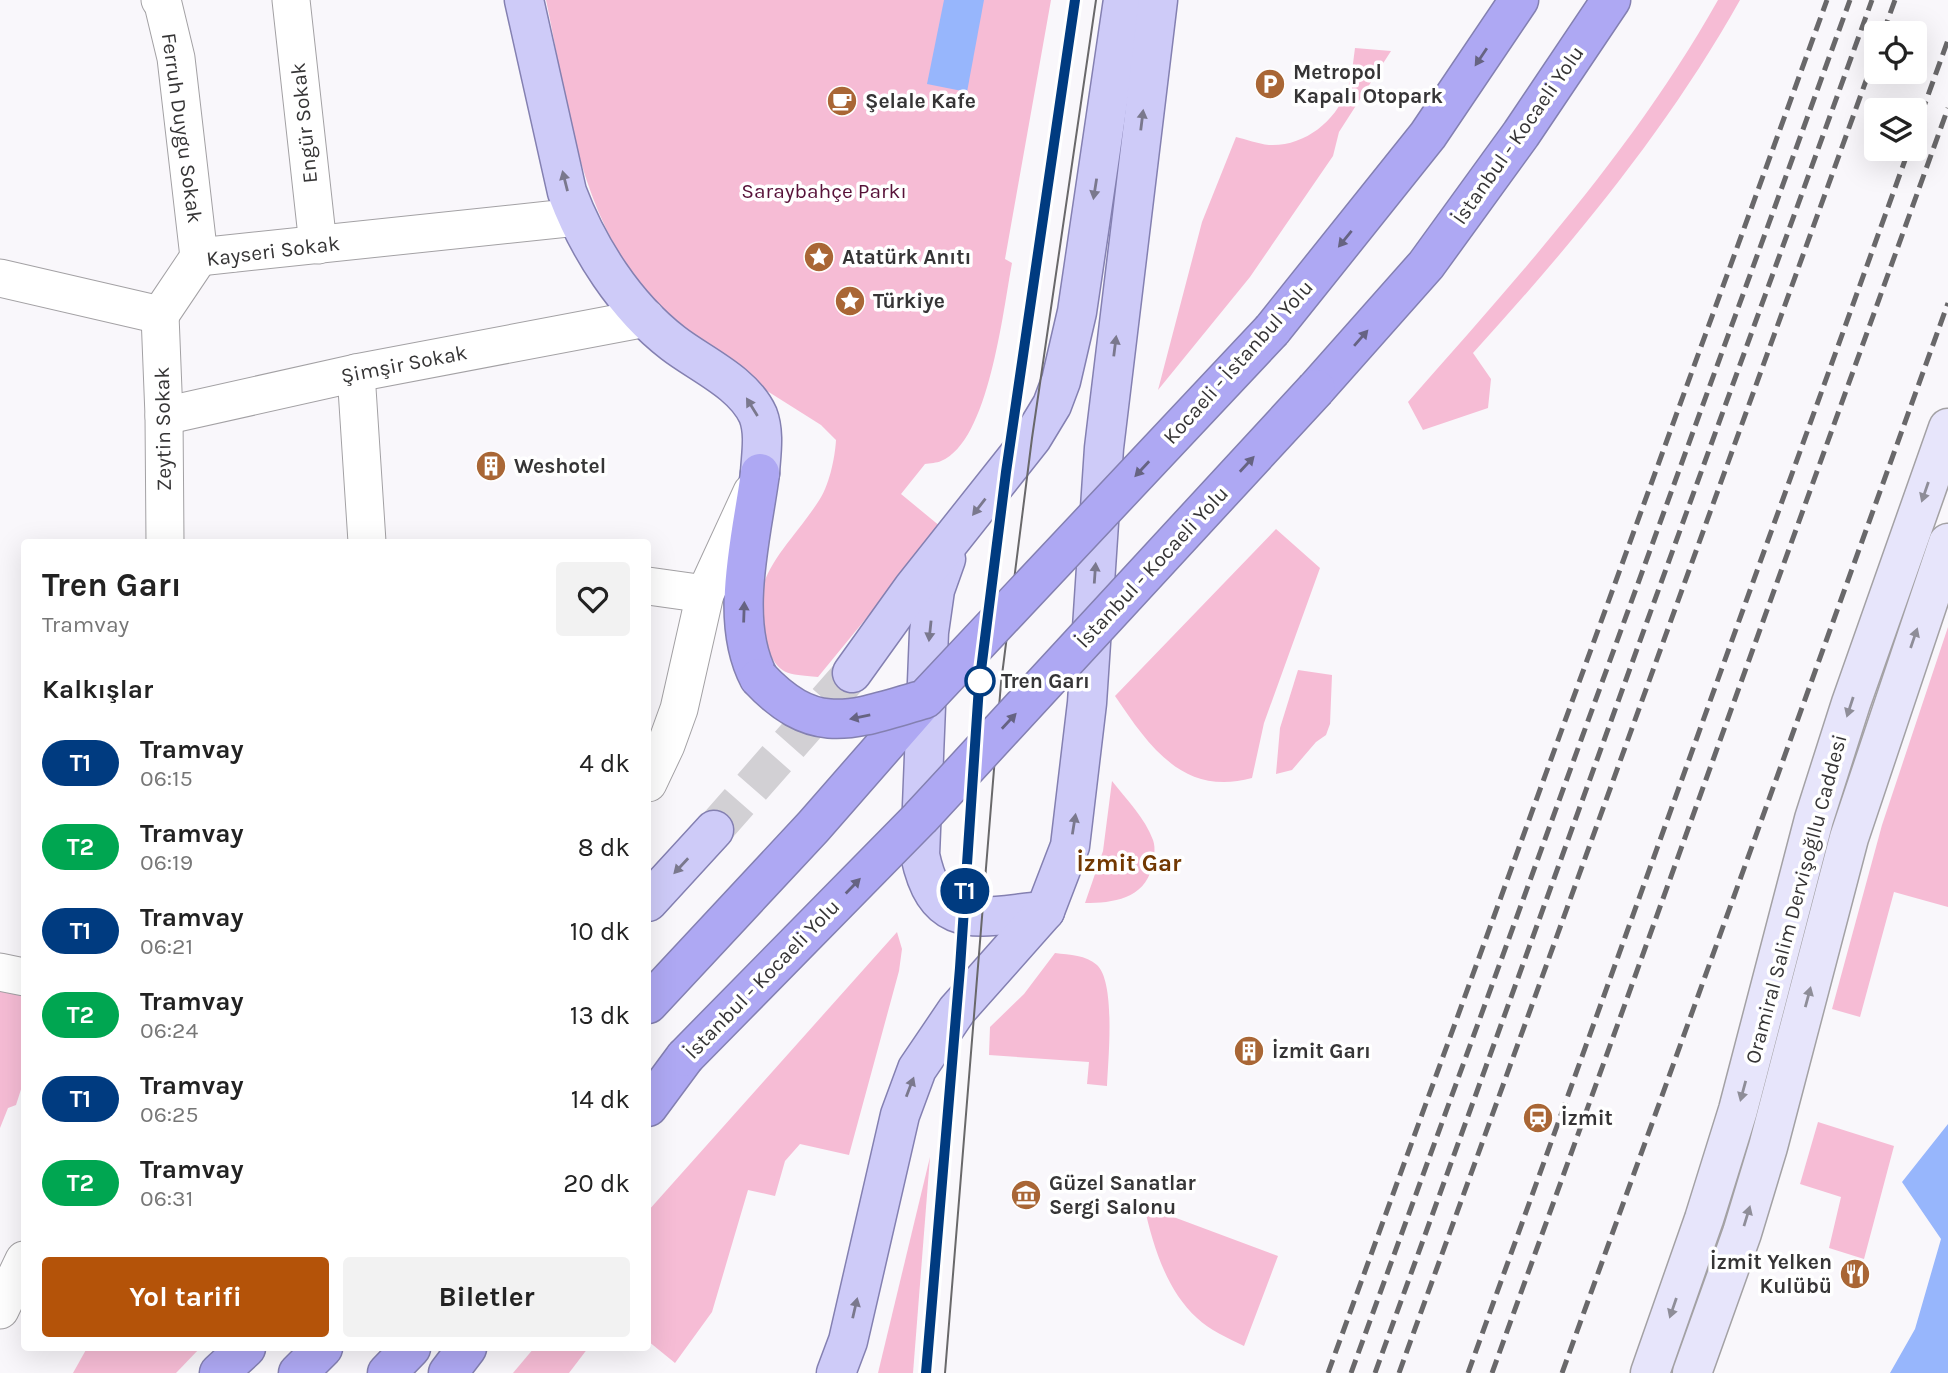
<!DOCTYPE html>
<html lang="tr">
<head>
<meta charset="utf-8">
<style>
	:root { --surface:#fff; --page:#f2f2f2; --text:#222; --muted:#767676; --accent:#b45309 }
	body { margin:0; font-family:Karla,sans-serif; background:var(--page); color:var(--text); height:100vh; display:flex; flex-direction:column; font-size:26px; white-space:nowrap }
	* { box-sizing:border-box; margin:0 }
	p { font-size:23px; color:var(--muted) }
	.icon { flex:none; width:38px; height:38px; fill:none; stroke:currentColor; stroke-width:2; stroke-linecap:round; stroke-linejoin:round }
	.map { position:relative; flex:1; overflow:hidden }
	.side { position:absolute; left:21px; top:539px; width:630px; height:812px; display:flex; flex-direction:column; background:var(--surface); border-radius:7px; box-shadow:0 7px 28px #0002 }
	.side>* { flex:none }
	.badge { padding:0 14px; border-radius:23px; font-size:24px; line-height:46px }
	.controls { position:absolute; left:1864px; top:21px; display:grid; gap:14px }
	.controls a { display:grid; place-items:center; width:63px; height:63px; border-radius:7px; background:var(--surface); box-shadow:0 7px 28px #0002; font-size:35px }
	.map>.badge { position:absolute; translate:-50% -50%; box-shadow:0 0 0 4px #fff }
	h2 { padding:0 21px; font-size:26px; line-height:63px }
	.round { display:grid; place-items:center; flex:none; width:74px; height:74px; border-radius:7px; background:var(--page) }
	.overview { display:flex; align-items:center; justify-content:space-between; height:119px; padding:0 21px }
	h1 { font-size:33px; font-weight:700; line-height:52px }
	.primary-button { display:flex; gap:14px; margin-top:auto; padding:14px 21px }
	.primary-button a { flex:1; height:80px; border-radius:7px; background:var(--accent); color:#fff; font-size:28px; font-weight:700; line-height:80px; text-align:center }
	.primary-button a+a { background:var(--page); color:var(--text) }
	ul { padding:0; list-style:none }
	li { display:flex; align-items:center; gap:21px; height:84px; padding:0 21px }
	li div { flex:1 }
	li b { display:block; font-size:26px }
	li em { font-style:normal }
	li .badge { min-width:77px; font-weight:700; text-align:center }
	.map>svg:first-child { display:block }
	.green { fill:#f6bcd5 }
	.water { fill:#97b6fc }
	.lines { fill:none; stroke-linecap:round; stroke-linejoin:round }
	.primary-tunnel { stroke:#d2d0d4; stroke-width:38; stroke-dasharray:38 19; stroke-linecap:butt }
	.street-casing { stroke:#a3a1a4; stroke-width:39 }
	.secondary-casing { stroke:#a3a1a4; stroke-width:41 }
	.primary-casing { stroke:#8480b1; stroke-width:41 }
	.highway-casing { stroke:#8480b1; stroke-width:41 }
	.street { stroke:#fff; stroke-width:37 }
	.secondary { stroke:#e7e5fb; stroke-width:38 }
	.primary { stroke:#cecbf8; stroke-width:38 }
	.highway { stroke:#aea8f3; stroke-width:38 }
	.tram { stroke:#69686a; stroke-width:2 }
	.rail { stroke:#69686a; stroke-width:5; stroke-dasharray:14 7; stroke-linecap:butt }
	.highway-bridge-casing { stroke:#8480b1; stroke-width:41; stroke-linecap:butt }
	.highway-bridge { stroke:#aea8f3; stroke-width:38 }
	.oneway { fill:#666382 }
	.oneway2 { fill:#7a788d }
	.oneway3 { fill:#8e8d98 }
	.line-casing { stroke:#fff; stroke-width:16 }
	.line { stroke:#003b80; stroke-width:10 }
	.stop-dot { fill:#fff; stroke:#003b80; stroke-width:3.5 }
	.labels { text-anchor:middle; stroke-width:7; stroke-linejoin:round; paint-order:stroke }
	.poi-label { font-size:21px; font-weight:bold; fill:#363536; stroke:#fff; text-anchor:start }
	.street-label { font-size:21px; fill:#363536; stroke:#fff }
	.park-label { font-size:21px; fill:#571138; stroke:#fff }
	.stop-label { font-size:21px; font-weight:bold; fill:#363536; stroke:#fff; text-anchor:start }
	.quarter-label { font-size:24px; font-weight:bold; fill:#723802; stroke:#fff }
</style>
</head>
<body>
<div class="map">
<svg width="1948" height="1373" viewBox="0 0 1948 1373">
	<rect width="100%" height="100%" fill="#f9f7fb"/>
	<g class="green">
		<path d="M546 0H1051L1005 259 1012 263C1003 310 989 442 941 461 937 463 930 463 925 464L901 494 941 527 818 677C787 674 778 676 766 644 742 580 787 550 818 502 829 487 835 458 836 440L821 425 745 377 747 375C720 352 688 332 663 308 579 227 569 108 546 0Z"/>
		<path d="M1718 0H1740C1667 130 1573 243 1473 353L1491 379 1488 408 1423 430 1408 402C1520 275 1635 148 1718 0Z"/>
		<path d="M1355 48 1391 51 1339 132 1333 156 1250 277 1158 390 1202 222 1236 137C1246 139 1258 144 1269 145 1303 147 1335 122 1346 92 1352 79 1353 62 1355 48Z"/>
		<path d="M1276 529 1320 568 1264 723 1252 778C1183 797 1149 746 1115 696Z"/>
		<polygon points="1948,627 1948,907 1894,892 1860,1017 1832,1009 1882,825"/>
		<polygon points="1298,670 1332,675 1330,724 1326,735 1316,742 1292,770 1276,774 1280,728"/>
		<path d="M1112 781C1126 799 1145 818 1153 840 1156 848 1154 859 1152 867 1144 899 1113 903 1085 903L1103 851Z"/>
		<polygon points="897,932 902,949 899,971 849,1155 800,1144 785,1161 775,1196 748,1190 712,1312 675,1363 648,1341 648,1211"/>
		<path d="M1055 953C1070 955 1086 955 1097 965 1116 983 1108 1061 1107 1086L1087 1084 1089 1062 989 1055 990 1027 1024 994Z"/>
		<polygon points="0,987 24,992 24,1080 16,1105 8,1108 0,1128"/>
		<polygon points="1818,1122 1894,1146 1864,1259 1829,1248 1841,1197 1800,1184"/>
		<polygon points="930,1157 913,1373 878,1373"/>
		<path d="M1144 1206 1278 1256 1244 1346C1228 1338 1209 1330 1197 1318 1166 1290 1153 1245 1144 1206Z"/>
		<polygon points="87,1348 200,1348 176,1373 73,1373"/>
		<polygon points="534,1348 588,1348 569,1373 513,1373"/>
	</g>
	<g class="water">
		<polygon points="944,0 984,0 967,92 927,84"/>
		<polygon points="1948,1124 1948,1373 1890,1373 1915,1329 1941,1239 1902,1182"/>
	</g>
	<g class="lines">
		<polyline class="primary-tunnel" points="714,830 852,673"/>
		<g class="street-casing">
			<g id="street">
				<polyline points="160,0 163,4 176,58 199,257"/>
				<polyline points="291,0 318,245"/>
				<polyline points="199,257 577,217"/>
				<polyline points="0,278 160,315"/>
				<polyline points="160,315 164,416 165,542"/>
				<polyline points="160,315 199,257"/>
				<polyline points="356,373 367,542"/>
				<polyline points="164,416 356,373 646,318"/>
				<polyline points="648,586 705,594"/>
				<polyline points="648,783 666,745 679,709 705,594 752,492"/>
				<polyline points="0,972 24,977"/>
				<polyline points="0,1310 24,1260"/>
			</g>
		</g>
		<g class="secondary-casing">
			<g id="secondary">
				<polyline points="1650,1373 1704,1219 1738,1110 1814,819 1851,703 1948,428"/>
				<polyline points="1692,1373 1742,1233 1768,1147 1849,838 1948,543"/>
			</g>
		</g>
		<g class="primary-casing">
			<g id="primary">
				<path d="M524 0 567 192C588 248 625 306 673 343 700 364 743 382 758 415 765 433 761 455 760 473"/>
				<path d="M946 559 935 590 929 632 920 855C937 935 979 916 1045 911"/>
				<polyline points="852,673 913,588 1032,438 1052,405 1061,381 1077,312 1123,0"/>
				<polyline points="648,902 714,830"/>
				<polyline points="836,1373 848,1341 900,1115 917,1069 957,1010 1045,911 1070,846 1087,703 1104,448 1158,0"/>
			</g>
		</g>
		<g class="highway-casing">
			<g id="highway">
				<polyline points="1272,330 1428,135 1519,0"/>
				<polyline points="1316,389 1426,265 1521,134 1611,0"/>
				<path d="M759 678C728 620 752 535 760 473"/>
				<polyline points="648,1004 813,827 925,699"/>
				<polyline points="648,1107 685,1057"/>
				<polyline points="219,1373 246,1348"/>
				<polyline points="298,1373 323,1348"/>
				<polyline points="387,1373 411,1348"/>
				<polyline points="448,1373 467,1348"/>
			</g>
		</g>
		<use href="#street" class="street"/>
		<use href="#secondary" class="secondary"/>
		<use href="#primary" class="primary"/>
		<use href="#highway" class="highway"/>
		<g class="tram">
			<polyline points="926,1373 957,1010 979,686 1006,472 1075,0"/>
			<polyline points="945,1373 1001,683 1032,438 1096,0"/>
		</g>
		<g class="rail">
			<polyline points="1883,33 1895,0"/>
			<polyline points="1914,134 1948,40"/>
			<polyline points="1328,1373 1827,0"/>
			<polyline points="1351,1373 1850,0"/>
			<polyline points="1375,1373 1872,0"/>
			<polyline points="1399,1373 1876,53"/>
			<polyline points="1468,1373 1909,149"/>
			<polyline points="1492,1373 1948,108"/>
			<polyline points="1562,1373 1948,303"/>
		</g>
		<g class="highway-bridge-casing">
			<g id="highway-bridge">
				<path d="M759 678C816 739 854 719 925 699L1272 330"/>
				<polyline points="685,1057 920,818 1316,389"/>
			</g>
		</g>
		<use href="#highway-bridge" class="highway-bridge"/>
	</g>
	<defs><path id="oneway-solid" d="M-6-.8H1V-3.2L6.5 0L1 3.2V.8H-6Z" transform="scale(1.75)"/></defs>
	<g class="oneway">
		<use href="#oneway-solid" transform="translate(1481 57) rotate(124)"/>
		<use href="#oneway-solid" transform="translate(1345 239) rotate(129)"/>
		<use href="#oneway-solid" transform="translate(1361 338) rotate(-49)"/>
		<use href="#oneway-solid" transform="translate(1247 464) rotate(-47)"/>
		<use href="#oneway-solid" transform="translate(1142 469) rotate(133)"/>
		<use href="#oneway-solid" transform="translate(744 612) rotate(-88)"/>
		<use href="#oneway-solid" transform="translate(860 717) rotate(168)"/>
		<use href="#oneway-solid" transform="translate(1009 721) rotate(-47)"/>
		<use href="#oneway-solid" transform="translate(853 886) rotate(-46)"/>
	</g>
	<g class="oneway2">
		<use href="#oneway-solid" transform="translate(1142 120) rotate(-83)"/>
		<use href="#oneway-solid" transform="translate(565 181) rotate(-104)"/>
		<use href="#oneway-solid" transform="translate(1095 189) rotate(99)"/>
		<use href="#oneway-solid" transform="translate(1115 346) rotate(-83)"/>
		<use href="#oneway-solid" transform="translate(752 407) rotate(-122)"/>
		<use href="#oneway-solid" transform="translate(979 507) rotate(128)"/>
		<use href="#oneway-solid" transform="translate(1095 573) rotate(-86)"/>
		<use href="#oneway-solid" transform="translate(930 631) rotate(96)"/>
		<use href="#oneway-solid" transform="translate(1074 824) rotate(-81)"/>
		<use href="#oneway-solid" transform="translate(681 866) rotate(133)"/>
		<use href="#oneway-solid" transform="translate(910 1087) rotate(-69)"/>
		<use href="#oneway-solid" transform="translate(855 1308) rotate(-77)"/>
	</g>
	<g class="oneway3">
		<use href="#oneway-solid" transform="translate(1925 492) rotate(109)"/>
		<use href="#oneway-solid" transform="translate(1914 638) rotate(-71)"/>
		<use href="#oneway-solid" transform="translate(1850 707) rotate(108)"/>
		<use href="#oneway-solid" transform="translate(1808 997) rotate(-75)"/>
		<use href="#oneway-solid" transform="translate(1743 1091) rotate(105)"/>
		<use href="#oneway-solid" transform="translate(1747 1216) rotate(-73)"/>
		<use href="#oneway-solid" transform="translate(1673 1308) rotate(109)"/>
	</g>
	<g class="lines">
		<g class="line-casing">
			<polyline id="line" points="926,1373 960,968 979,686 1006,472 1075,0"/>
		</g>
		<use href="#line" class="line"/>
	</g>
	<defs>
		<g id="parking-disc" transform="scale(1.575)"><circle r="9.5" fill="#a96635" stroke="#fff"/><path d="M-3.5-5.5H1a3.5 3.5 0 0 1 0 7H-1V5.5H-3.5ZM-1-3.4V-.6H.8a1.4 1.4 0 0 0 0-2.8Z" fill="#fff"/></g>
		<g id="cafe-disc" transform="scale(1.575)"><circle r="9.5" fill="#a96635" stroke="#fff"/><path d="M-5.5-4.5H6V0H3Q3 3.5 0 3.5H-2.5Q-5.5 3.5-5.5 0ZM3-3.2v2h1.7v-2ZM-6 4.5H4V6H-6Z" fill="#fff"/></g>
		<g id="sight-disc" transform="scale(1.575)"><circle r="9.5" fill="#a96635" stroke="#fff"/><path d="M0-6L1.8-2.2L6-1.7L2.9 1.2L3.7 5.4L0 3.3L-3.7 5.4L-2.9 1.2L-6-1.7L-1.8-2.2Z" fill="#fff"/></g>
		<g id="building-disc" transform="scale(1.575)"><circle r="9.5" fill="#a96635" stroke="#fff"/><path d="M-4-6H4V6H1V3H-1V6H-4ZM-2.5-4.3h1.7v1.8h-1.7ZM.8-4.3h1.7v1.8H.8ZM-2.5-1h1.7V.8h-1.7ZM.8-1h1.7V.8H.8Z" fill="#fff"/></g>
		<g id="station-disc" transform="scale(1.575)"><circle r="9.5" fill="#a96635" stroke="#fff"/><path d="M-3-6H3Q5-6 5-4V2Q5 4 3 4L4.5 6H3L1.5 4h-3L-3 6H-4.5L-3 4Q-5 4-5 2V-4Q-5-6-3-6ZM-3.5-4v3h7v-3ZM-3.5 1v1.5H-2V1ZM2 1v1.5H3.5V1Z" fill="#fff"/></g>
		<g id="museum-disc" transform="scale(1.575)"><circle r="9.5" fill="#a96635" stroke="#fff"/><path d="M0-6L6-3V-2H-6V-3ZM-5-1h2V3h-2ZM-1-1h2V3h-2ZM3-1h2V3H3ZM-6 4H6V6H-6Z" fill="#fff"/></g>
		<g id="restaurant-disc" transform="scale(1.575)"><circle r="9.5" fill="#a96635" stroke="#fff"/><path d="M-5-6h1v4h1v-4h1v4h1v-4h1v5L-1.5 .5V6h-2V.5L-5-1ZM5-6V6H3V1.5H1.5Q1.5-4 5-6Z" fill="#fff"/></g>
	</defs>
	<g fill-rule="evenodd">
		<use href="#parking-disc" x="1270" y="84"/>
		<use href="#cafe-disc" x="842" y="101"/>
		<use href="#sight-disc" x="819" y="257"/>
		<use href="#sight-disc" x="850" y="301"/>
		<use href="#building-disc" x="491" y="466"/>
		<use href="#building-disc" x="1249" y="1051"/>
		<use href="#station-disc" x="1538" y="1118"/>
		<use href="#museum-disc" x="1026" y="1195"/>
		<use href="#restaurant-disc" x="1855" y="1274"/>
	</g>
	<circle class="stop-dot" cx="980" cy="681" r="14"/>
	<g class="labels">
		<g class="poi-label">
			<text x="1293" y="79">Metropol<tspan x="1293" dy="24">Kapalı Otopark</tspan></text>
			<text x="865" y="108">Şelale Kafe</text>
			<text x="842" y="264">Atatürk Anıtı</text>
			<text x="873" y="308">Türkiye</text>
			<text x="514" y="473">Weshotel</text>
			<text x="1272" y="1058">İzmit Garı</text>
			<text x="1561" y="1125">İzmit</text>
			<text x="1049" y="1190">Güzel Sanatlar<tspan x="1049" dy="24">Sergi Salonu</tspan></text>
			<text x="1832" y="1269" text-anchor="end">İzmit Yelken<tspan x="1832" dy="24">Kulübü</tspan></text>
		</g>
		<g class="street-label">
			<text transform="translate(304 123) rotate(-96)" y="7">Engür Sokak</text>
			<text transform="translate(182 128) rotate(82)" y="7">Ferruh Duygu Sokak</text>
			<text transform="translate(1518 135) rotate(-55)" y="7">İstanbul - Kocaeli Yolu</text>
			<text transform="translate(273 251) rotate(-7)" y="7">Kayseri Sokak</text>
			<text transform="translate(1238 362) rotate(-48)" y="7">Kocaeli - İstanbul Yolu</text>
			<text transform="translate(404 364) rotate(-11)" y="7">Şimşir Sokak</text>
			<text transform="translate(163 429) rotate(-91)" y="7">Zeytin Sokak</text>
			<text transform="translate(1152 567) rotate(-47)" y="7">İstanbul - Kocaeli Yolu</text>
			<text transform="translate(1796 899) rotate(-75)" y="7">Oramiral Salim Dervişoğllu Caddesi</text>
			<text transform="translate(762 979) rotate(-46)" y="7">İstanbul - Kocaeli Yolu</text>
		</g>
		<g class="park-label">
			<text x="824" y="198">Saraybahçe Parkı</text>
		</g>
		<g class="stop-label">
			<text x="1001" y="688">Tren Garı</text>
		</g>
		<g class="quarter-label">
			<text x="1129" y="871">İzmit Gar</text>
		</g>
	</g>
</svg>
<div class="controls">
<a><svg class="icon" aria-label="locate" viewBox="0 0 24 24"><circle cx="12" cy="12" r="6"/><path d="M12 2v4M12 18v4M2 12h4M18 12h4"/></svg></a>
<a><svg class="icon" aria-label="layers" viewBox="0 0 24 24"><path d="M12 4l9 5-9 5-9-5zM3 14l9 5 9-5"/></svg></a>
</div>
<b class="badge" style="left:965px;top:891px;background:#003b80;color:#fff">T1</b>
<section class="side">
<div class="overview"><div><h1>Tren Garı</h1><p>Tramvay</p></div><a class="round"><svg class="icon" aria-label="heart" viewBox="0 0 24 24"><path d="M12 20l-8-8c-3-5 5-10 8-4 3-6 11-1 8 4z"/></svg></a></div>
<h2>Kalkışlar</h2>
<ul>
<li><span class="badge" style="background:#003b80;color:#fff">T1</span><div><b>Tramvay</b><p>06:15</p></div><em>4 dk</em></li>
<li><span class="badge" style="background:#00a651;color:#fff">T2</span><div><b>Tramvay</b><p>06:19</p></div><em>8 dk</em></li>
<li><span class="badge" style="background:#003b80;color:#fff">T1</span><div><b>Tramvay</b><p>06:21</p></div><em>10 dk</em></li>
<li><span class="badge" style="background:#00a651;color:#fff">T2</span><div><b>Tramvay</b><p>06:24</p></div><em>13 dk</em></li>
<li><span class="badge" style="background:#003b80;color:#fff">T1</span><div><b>Tramvay</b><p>06:25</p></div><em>14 dk</em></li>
<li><span class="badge" style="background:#00a651;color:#fff">T2</span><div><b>Tramvay</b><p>06:31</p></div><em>20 dk</em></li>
</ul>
<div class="primary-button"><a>Yol tarifi</a><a>Biletler</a></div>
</section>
</div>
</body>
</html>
